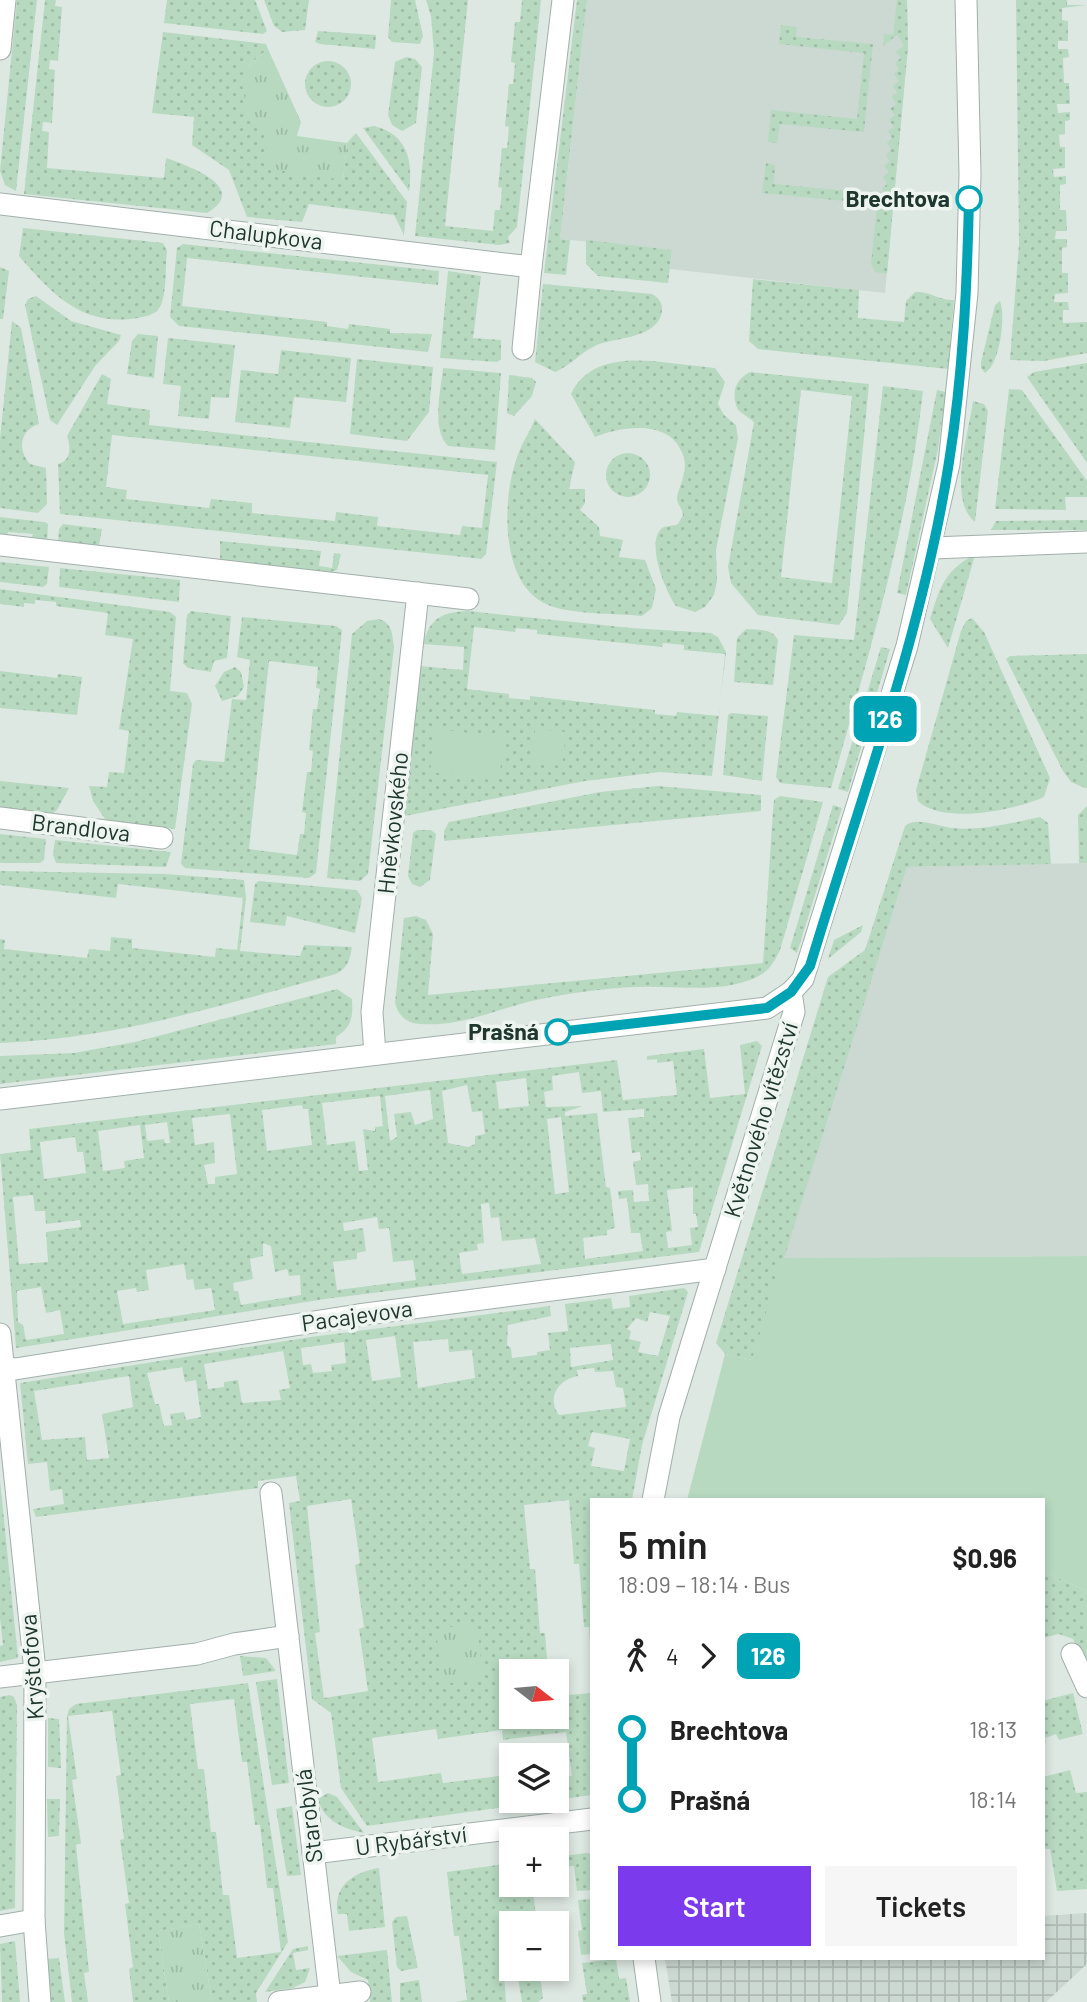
<!DOCTYPE html>
<html lang="en">
<head>
<meta charset="utf-8">
<style>
	:root { --surface:#fff; --page:#f6f6f6; --text:#222; --muted:#767676; --accent:#7c3aed }
	body { margin:0; font-family:Barlow,sans-serif; background:var(--page); color:var(--text); height:100vh; display:flex; flex-direction:column; font-size:26px; white-space:nowrap }
	* { box-sizing:border-box; margin:0 }
	p { font-size:23px; color:var(--muted) }
	.icon { flex:none; width:38px; height:38px; fill:none; stroke:currentColor; stroke-width:2; stroke-linecap:round; stroke-linejoin:round }
	.map { position:relative; flex:1; overflow:hidden }
	.details { position:absolute; left:590px; top:1498px; width:455px; height:462px; display:flex; flex-direction:column; background:var(--surface); border-radius:0px; box-shadow:0 4px 10px #0003 }
	.details>* { flex:none }
	.badge { padding:0 14px; border-radius:10px; font-size:24px; line-height:46px }
	.needle { width:46px; rotate:106deg }
	.buttons { position:absolute; left:499px; top:1659px; display:grid; gap:14px }
	.buttons a { display:grid; place-items:center; width:70px; height:70px; border-radius:0px; background:var(--surface); box-shadow:0 4px 10px #0003; font-size:35px }
	.map>.badge { position:absolute; translate:-50% -50%; box-shadow:0 0 0 4px #fff }
	.legs { display:flex; align-items:center; gap:10px; height:77px; padding:0 28px; font-size:23px }
	.legs p { margin-inline-start:auto }
	.head { display:flex; align-items:center; justify-content:space-between; height:119px; padding:0 28px }
	h1 { font-size:38px; font-weight:600; line-height:52px }
	.button { display:flex; gap:14px; margin-top:auto; padding:14px 28px }
	.button a { flex:1; height:80px; border-radius:0px; background:var(--accent); color:#fff; font-size:28px; font-weight:600; line-height:80px; text-align:center }
	.button a+a { background:var(--page); color:var(--text) }
	ul { padding:0 28px; list-style:none }
	li { display:flex; align-items:center; gap:24px; height:70px; font-size:26px }
	li i { display:grid; place-items:center; width:10px; height:100%; margin:0 9px; background:currentColor }
	li i::after { content:''; width:18px; height:18px; margin:-9px; border:5px solid; border-radius:50%; background:var(--surface) }
	li p { margin-inline-start:auto }
	li:first-child i { background:linear-gradient(#0000 50%,currentColor 0) }
	li:last-child i { background:linear-gradient(currentColor 50%,#0000 0) }
	.map>svg:first-child { display:block }
	.built { fill:#ccd8d2 }
	.industrial { fill:url(#industrial-grid) }
	.grass { fill:url(#grass-dots); fill-rule:evenodd }
	.park { fill:url(#park-tufts) }
	.pitch { fill:#b7d9c0 }
	.lines { fill:none; stroke-linecap:round; stroke-linejoin:round }
	.minor-casing { stroke:#a1afaa; stroke-width:23 }
	.minor { stroke:#fff; stroke-width:21 }
	.line-1-casing { stroke:#fff; stroke-width:16 }
	.line-1 { stroke:#00a3b4; stroke-width:10 }
	.stop-1-dot { fill:#fff; stroke:#00a3b4; stroke-width:3.5 }
	.labels { text-anchor:middle; stroke-width:7; stroke-linejoin:round; paint-order:stroke }
	.stop-label { font-size:23px; font-weight:bold; fill:#203730; stroke:#eef5f1; text-anchor:end }
	.street-label { font-size:23px; fill:#203730; stroke:#eef5f1 }
</style>
</head>
<body>
<div class="map">
<svg width="1087" height="2002" viewBox="0 0 1087 2002">
	<defs>
		<pattern id="industrial-grid" width="8" height="8" patternUnits="userSpaceOnUse" patternTransform="scale(1.75)"><rect width="8" height="8" fill="#ccd8d2"/><path d="M0 4h8M4 0v8" fill="none" stroke="#afbab5"/></pattern>
		<pattern id="grass-dots" width="8" height="8" patternUnits="userSpaceOnUse" patternTransform="scale(1.75)"><rect width="8" height="8" fill="#b7d9c0"/><path d="M2 2h.1M6 6h.1" fill="none" stroke="#9dbba5" stroke-width="1.8" stroke-linecap="round"/></pattern>
		<pattern id="park-tufts" width="24" height="20" patternUnits="userSpaceOnUse" patternTransform="scale(1.75)"><rect width="24" height="20" fill="#b7d9c0"/><path d="M3 7l-1-3M5 7V3M7 7l1-3M15 17l-1-3M17 17v-4M19 17l1-3" fill="none" stroke="#9dbba5"/></pattern>
	</defs>
	<rect width="100%" height="100%" fill="#dee8e3"/>
	<g class="built">
		<polygon points="587,0 907,0 908,47 885,293 670,269 672,250 560,239"/>
		<polygon points="1087,863 1087,1256 782,1258 907,867"/>
	</g>
	<polygon class="industrial" points="1087,1913 1087,1964 1046,2002 672,2002 665,1958 1043,1958 1043,1916"/>
	<g class="grass">
		<polygon points="17,0 37,0 16,191 5,185 0,171"/>
		<path d="M45 0H56L55 6 62 7 58 61 50 60 49 69 55 70 52 123 43 122 42 131 49 132 47 168 164 178 166 158C187 165 251 188 207 213L24 194Z"/>
		<polygon points="167,0 255,0 267,31 263,34 164,23"/>
		<polygon points="264,0 309,0 305,30 282,32 274,26"/>
		<polygon points="391,0 415,0 423,36 420,44 392,42 388,37"/>
		<polygon points="426,0 468,0 445,226 493,231 495,210 500,210 502,188 498,187 502,148 507,148 509,127 505,126 509,84 513,84 515,63 511,62 515,22 520,22 522,0 541,0 517,227 508,237 510,243 499,245 415,236 434,53 431,16"/>
		<polygon points="577,0 587,0 560,239 570,240 566,275 544,273"/>
		<polygon points="897,0 907,0 908,47 887,274 875,272 871,264 877,206 887,196 882,189 887,184 883,177 889,172 884,166 890,161 886,155 891,149 887,143 892,138 888,131 894,127 889,120 895,115 890,109 896,104 892,97 897,92 893,86 899,81 894,74 899,69 895,63 901,58 896,52 904,45 897,35 883,46 884,34 893,35"/>
		<polygon points="1016,0 1067,0 1067,5 1087,5 1062,8 1062,20 1068,21 1068,41 1058,41 1058,49 1068,49 1069,57 1063,58 1064,83 1069,83 1070,104 1057,104 1058,113 1070,112 1070,120 1065,121 1065,134 1059,135 1060,147 1065,147 1065,168 1053,169 1054,177 1066,176 1066,184 1060,185 1060,210 1066,210 1067,231 1056,231 1055,239 1067,239 1067,247 1062,248 1062,273 1068,273 1068,293 1055,294 1054,302 1068,302 1069,310 1063,310 1063,323 1087,322 1087,353 1044,361 1010,360 1019,244"/>
		<polygon points="781,25 797,27 796,37 873,44 864,132 780,124 777,143 768,142 771,110 857,119 864,53 779,44"/>
		<polygon points="318,31 376,35 375,49 320,44 315,42"/>
		<polygon points="163,32 266,44 268,49 245,68 248,115 269,134 343,180 347,143 356,133 407,202 404,235 394,215 309,204 302,222 247,217 229,170 192,145 194,117 152,113"/>
		<polygon points="406,57 415,59 422,67 416,123 402,131 392,125 388,115 395,62"/>
		<circle cx="328" cy="84" r="23"/>
		<path d="M374 126C408 134 413 162 409 191L363 128Z"/>
		<polygon points="766,163 775,165 774,184 857,192 855,202 762,193"/>
		<path d="M23 228 163 243 167 251C165 268 167 290 161 305 157 315 146 316 138 318 82 327 53 295 19 256Z"/>
		<polygon points="586,240 672,250 668,283 598,276 586,264"/>
		<polygon points="183,244 439,271 438,285 187,258 182,306 327,322 327,326 348,329 349,324 390,329 390,333 432,334 428,352 179,326 170,317 177,248"/>
		<polygon points="0,267 9,271 3,319 0,319"/>
		<polygon points="448,271 481,276 473,338 501,340 501,359 497,362 440,358"/>
		<path d="M753 279 859 290 858 318 904 322 906 301 915 292C930 291 940 301 954 300L948 369 758 349 749 341Z"/>
		<path d="M543 284 652 294C659 298 663 303 662 311 658 339 616 337 597 345 581 352 570 366 555 372L535 362Z"/>
		<polygon points="36,296 71,321 121,335 119,341 95,366 57,425 50,420 25,305 28,299"/>
		<path d="M1000 301C1006 316 1000 364 985 373L981 368V362L995 305Z"/>
		<path d="M12 321 21 328 39 424C20 430 17 449 30 464L46 468 47 504 38 513 0 508V438Z"/>
		<polygon points="138,334 158,336 154,378 127,374 132,341"/>
		<polygon points="168,338 235,345 229,398 211,397 209,419 178,416 181,386 163,384"/>
		<polygon points="281,350 351,358 346,402 294,397 290,428 235,422 241,370 278,374"/>
		<polygon points="357,359 433,367 429,412 407,441 350,434"/>
		<path d="M652 361 715 368 725 382 718 404 724 415 736 425 738 438 716 550 717 581 714 595 705 607 695 612 676 606C666 593 645 542 662 528 665 526 674 526 678 524L683 515C682 508 678 505 677 500 676 492 688 474 684 458 673 418 622 426 595 437L571 394C586 362 620 359 652 361Z"/>
		<polygon points="1087,363 1087,463 1027,377 1034,372"/>
		<path d="M443 368 501 373 495 450 448 446C431 429 441 390 443 368Z"/>
		<path d="M750 372 869 384 847 613 839 625 758 615 731 583 728 567 754 422 738 410C731 395 734 380 750 372ZM801 390 852 396 832 583 781 577Z"/>
		<path d="M102 374 111 379 107 404 150 410 149 425 497 462 486 554 481 559 473 558 60 514 58 464C71 461 71 447 67 436ZM112 435 488 475 482 528 462 526 460 535 377 526 378 517 336 512 335 521 252 513V503L211 499 209 508 126 499 127 490 106 487Z"/>
		<polygon points="509,375 532,378 536,382 532,396 514,416 507,413"/>
		<path d="M883 386 923 391C908 526 868 657 831 788L780 783 776 777 794 635 854 640Z"/>
		<polygon points="1009,389 1022,390 1087,481 1087,497 1065,497 1066,510 995,509"/>
		<polygon points="937,390 946,392 938,449 906,595 897,593"/>
		<path d="M973 401 984 404 988 411 975 522C947 500 969 432 973 401Z"/>
		<path d="M535 419 575 462 569 489H585V503L580 510 599 527 600 536 623 540 619 557 645 560 656 589 652 608 642 616C615 613 569 615 546 604 498 582 502 493 519 452 523 441 531 430 535 419Z"/>
		<circle cx="628" cy="475" r="22"/>
		<polygon points="0,517 44,522 48,524 47,542 32,540 33,534 8,532 7,537 0,536"/>
		<polygon points="1087,520 1087,530 991,530 996,521"/>
		<polygon points="63,524 102,529 99,545 58,543 59,529"/>
		<polygon points="220,541 321,551 319,566 332,568 334,553 341,554 337,570 330,572 220,560"/>
		<path d="M975 555 948 648 930 619C939 589 945 569 975 555Z"/>
		<polygon points="0,562 49,567 47,584 43,587 0,582"/>
		<polygon points="60,568 180,580 179,602 59,587"/>
		<polygon points="0,589 170,612 176,617 170,691 187,693 192,704 175,829 107,822 93,801 89,786 107,787 109,772 124,773 129,731 119,729 133,639 105,635 108,613 56,606 56,602 35,600 35,604 24,603 24,607 0,604"/>
		<polygon points="191,611 231,616 227,658 214,661 211,672 188,668 183,663 187,615"/>
		<path d="M468 611 631 628 711 633 718 637 726 652 712 776 660 772 585 781 405 816 420 666 463 670 464 647 423 644C430 618 442 612 468 611ZM474 627 515 632 516 628 537 630V634L662 647 663 643 684 645V650L725 654 719 716 677 712 676 716 655 714V710L530 696V700L509 698V694L467 689Z"/>
		<path d="M242 617 336 626 342 630 316 873 309 878 185 868 181 864 193 764 196 760 224 762 232 699 246 700 250 660 237 657ZM269 661 318 667 316 688 320 689 317 709H313L309 750 313 751 311 772H307L302 812 306 813 304 834H300L297 855 249 849Z"/>
		<path d="M972 618 984 632 1050 778 1044 797C1016 810 942 825 918 801L916 790 961 631 966 621Z"/>
		<path d="M379 619C393 624 392 634 394 647L368 874 360 881 327 878 352 634 367 621Z"/>
		<path d="M746 629C759 630 772 628 778 640L773 685 734 682 737 638Z"/>
		<polygon points="881,647 890,649 848,792 838,789"/>
		<polygon points="1087,654 1087,788 1085,788 1071,782 1063,771 1006,659 1010,656"/>
		<polygon points="235,667 241,672 244,687 238,696 222,701 215,686 224,672"/>
		<polygon points="0,671 57,678 58,674 82,677 77,715 0,708"/>
		<polygon points="731,713 768,716 762,781 723,775 728,715"/>
		<polygon points="0,781 69,788 57,810 49,816 0,810"/>
		<polygon points="658,786 761,795 761,811 444,841 444,831 449,822 600,792"/>
		<path d="M780 796 823 802 780 950C772 967 766 975 747 981 713 993 672 985 636 987 605 988 571 993 541 999 501 1007 463 1027 421 1024 408 1024 398 1016 395 1003L404 918 416 916 426 920 433 934 428 995 763 963 773 810 774 800Z"/>
		<polygon points="833,805 842,808 797,953 790,948"/>
		<polygon points="1087,806 1087,863 1079,863 1078,815"/>
		<path d="M1040 817 1048 823 1051 864 907 867 752 1360 725 1354 716 1343 828 977 865 950 905 826C915 816 939 826 952 828 981 831 1012 823 1040 817Z"/>
		<polygon points="417,830 431,830 436,834 430,880 420,887 412,884 408,876 413,833"/>
		<polygon points="0,834 46,839 44,860 40,863 0,863"/>
		<polygon points="55,840 171,852 166,867 56,863 53,855"/>
		<path d="M0 871 165 874 244 880 246 898 240 951 300 956 304 945 352 947C350 959 348 968 336 974 225 1004 116 1039 0 1043V939L5 940 4 949 87 958 89 949 110 951 111 937 132 939V948L215 957 216 948 237 950 243 898 118 884 116 898 0 885Z"/>
		<polygon points="259,881 357,890 362,898 355,933 287,916 285,926 250,922 255,884"/>
		<polygon points="863,925 861,932 828,959 834,940"/>
		<path d="M337 989 352 999C353 1017 352 1027 336 1037V1044L0 1084V1056L74 1053 135 1042Z"/>
		<path d="M757 1041 762 1046 699 1252 325 1299 16 1348 0 1154 31 1150 29 1129 617 1060 623 1100 677 1095 673 1061 657 1063V1059L647 1060V1056L704 1049 710 1098 745 1094 740 1045ZM579 1072 582 1093 601 1091 603 1112 644 1109V1117L628 1118 632 1153 640 1152 641 1160 633 1162 636 1185 648 1184 649 1201 634 1202 633 1190 618 1191 619 1199 627 1198 631 1233H640L643 1251 585 1259 583 1238 607 1235V1230L615 1228 610 1188 606 1187 597 1113 565 1116V1112L583 1106 546 1107 544 1092 553 1090 552 1076ZM526 1078 529 1106 499 1109 496 1082ZM467 1085 472 1112 482 1111 485 1134 475 1136V1144L468 1147 448 1143 442 1091ZM430 1090 433 1119 415 1125 411 1112 394 1114 397 1137 390 1141 385 1096ZM380 1096 383 1126 375 1127V1131L363 1129 368 1170 359 1171 355 1141 327 1145 322 1103ZM302 1105 303 1109H308L312 1145 267 1151 262 1110ZM230 1114 237 1174 215 1177V1184H208L204 1165 215 1163 214 1142 195 1145 192 1118ZM561 1117 569 1192 555 1194 547 1119ZM167 1122 170 1143H165L164 1139 147 1141 145 1125ZM140 1125 144 1158 124 1161 125 1168 103 1171 98 1131ZM75 1137 77 1152H83L86 1173 44 1179 40 1142ZM693 1187V1214H696L698 1227 690 1228 692 1245 668 1248 666 1232 672 1231 667 1190ZM33 1195 35 1211H45L46 1224 80 1220 81 1227 46 1232 48 1262 19 1264 13 1197ZM489 1203 491 1218 499 1217 502 1241 535 1238 541 1264 462 1274 459 1253 478 1250 477 1244 484 1243 481 1204ZM377 1217 379 1229 389 1228 393 1262 413 1260 416 1280 337 1290 333 1262 357 1259V1253L366 1251 363 1228 344 1231 343 1223ZM263 1243 271 1246 275 1272 287 1269 289 1276 300 1275 301 1295 241 1305 238 1291H234L233 1283 253 1279 250 1259 263 1256ZM184 1264 187 1280 193 1279 195 1290 211 1288 215 1310 123 1324 117 1291 136 1288 137 1292 149 1290 146 1270ZM41 1287 46 1313 60 1310 64 1334 26 1340 23 1325 18 1322 17 1291Z"/>
		<path d="M684 1288 688 1292 642 1445 632 1500H592L591 1658 589 1627H584L579 1564H574L569 1500 524 1505 530 1569H535L540 1633H545L548 1671H511V1717H556L557 1696 591 1693V1795L557 1800V1778L572 1776 566 1732 503 1740 502 1730 438 1739 436 1729 372 1738 378 1782 441 1773 443 1783 507 1775 508 1784H511V1801H548L367 1826 341 1788 331 1713 312 1699 289 1503 300 1501 296 1476 258 1481V1488L36 1517 33 1509 64 1504 62 1489 50 1491 47 1462 28 1464 20 1383 311 1337 550 1306 551 1316 508 1325 507 1345 511 1348 512 1358 537 1355V1352L550 1350 548 1333 568 1331 565 1304 611 1298 613 1309 630 1307 629 1296ZM650 1312 670 1316 658 1356 638 1352 641 1342 629 1339 631 1331 627 1329 636 1318 647 1322ZM395 1336 401 1377 372 1381 366 1340ZM448 1339 449 1352 472 1350 475 1378 418 1388 413 1342ZM344 1342 346 1363 331 1365 332 1371 313 1373 311 1364 303 1365 301 1348ZM611 1344 613 1360 571 1367 570 1348ZM283 1351 290 1388 279 1390 281 1400 242 1403 238 1380 224 1382V1387L208 1389 204 1364ZM182 1367 185 1382 196 1380 201 1417 186 1420 184 1412 170 1414 172 1425 164 1426 159 1404H155L147 1373ZM594 1368 595 1372 613 1371 616 1387 623 1388 626 1407 559 1415C546 1398 559 1379 578 1376L577 1370ZM129 1376 133 1407 102 1414 109 1458 87 1460 85 1437 42 1440 34 1391ZM592 1432 630 1439 624 1471 591 1466 595 1448 588 1446ZM351 1499 360 1563 355 1565 364 1627 359 1629 368 1691 324 1698 315 1633 320 1632 307 1506Z"/>
		<polygon points="0,1480 18,1658 0,1662 0,1646 3,1645 0,1618"/>
		<polygon points="1043,1571 1087,1591 1087,1670 1073,1639 1059,1634 1043,1638"/>
		<polygon points="240,1656 266,1658 276,1671 243,1676"/>
		<polygon points="277,1679 289,1783 272,1785 256,1682"/>
		<path d="M248 1683 288 1942 256 1993 257 2002H212L199 1924 158 1931 169 2002H133L129 1969 133 1967 125 1904 129 1903 120 1840 124 1839 116 1776 121 1775 112 1711 68 1716 77 1779 72 1780 81 1843 76 1845 89 1972 84 1973 88 2002H72L64 1933 67 1716 69 1709 76 1704ZM234 1699 242 1762H247L255 1825H260L267 1888H273L281 1952 237 1958 229 1895H223L216 1832H211L204 1769H198L190 1704Z"/>
		<polygon points="1073,1693 1083,1734 1059,1740 1056,1734 1045,1738 1046,1743 1043,1744 1043,1701"/>
		<polygon points="10,1695 14,1697 17,1705 15,1908 0,1911 0,1697"/>
		<polygon points="48,1718 59,1719 61,1768 48,1767"/>
		<polygon points="1070,1770 1076,1793 1087,1792 1087,1889 1057,1891 1050,1849 1043,1849 1043,1777"/>
		<path d="M328 1793 337 1797 364 1833C344 1829 323 1821 318 1799Z"/>
		<polygon points="47,1799 60,1799 59,1836 48,1837"/>
		<polygon points="292,1806 301,1875 287,1876 276,1809"/>
		<polygon points="586,1853 591,1854 591,1890 577,1891 574,1866 557,1867 557,1857"/>
		<polygon points="511,1863 511,1885 532,1885 537,1923 511,1923 511,1969 539,1969 543,1998 538,2002 522,2002 517,1972 504,1974 506,2002 455,2002 467,2000 459,1936 454,1936 447,1872"/>
		<path d="M379 1868 385 1927 349 1931 347 1914H338C332 1886 354 1872 379 1868Z"/>
		<polygon points="591,1899 591,1954 581,1955 578,1931 582,1930 578,1900"/>
		<polygon points="407,1916 418,1968 401,1971 397,1967 392,1922 396,1917"/>
		<polygon points="15,1941 20,2002 2,2002 0,1944"/>
		<polygon points="308,1946 308,1950 293,1953 296,1970 310,1968 305,1982 293,1988 265,1992 293,1949"/>
		<polygon points="387,1950 392,2002 370,2002 368,1980 351,1972 337,1956"/>
		<polygon points="59,1958 65,2002 51,2002 47,1959"/>
		<polygon points="616,1959 619,1979 626,1978 630,2002 583,2002 582,1995 587,1994 582,1963"/>
		<polygon points="419,1980 422,2002 400,2002 400,1983"/>
	</g>
	<g class="park">
		<polygon points="268,49 301,122 297,136 347,143 343,180 264,168 268,134 248,115 241,80 245,68"/>
		<polygon points="477,1624 483,1679 442,1684 436,1629"/>
		<polygon points="199,1924 212,2002 169,2002 158,1931"/>
	</g>
	<g class="pitch">
		<polygon points="435,729 504,737 499,781 430,772"/>
		<polygon points="535,729 566,732 562,766 532,763"/>
		<polygon points="1087,1256 1087,1591 1043,1571 1043,1500 687,1500 725,1354 752,1360 782,1258"/>
	</g>
	<g class="lines">
		<g class="minor-casing">
			<g id="minor">
				<polyline points="0,49 5,0"/>
				<polyline points="0,204 531,267 563,0"/>
				<polyline points="523,349 531,267"/>
				<polyline points="0,545 468,599"/>
				<polyline points="932,548 1087,542"/>
				<polyline points="0,818 162,838"/>
				<polyline points="375,1054 372,1012 418,593"/>
				<polyline points="0,1099 767,1008 791,992 803,979 907,646 949,464 967,293 970,174 966,0"/>
				<polyline points="0,1334 35,1671 34,1920 40,2002"/>
				<polyline points="0,1366 15,1369 358,1315 715,1269"/>
				<polyline points="271,1493 330,1996"/>
				<polyline points="653,1500 669,1417 794,1012 791,992"/>
				<polyline points="1072,1654 1087,1687"/>
				<polyline points="0,1677 197,1654 234,1644 288,1636"/>
				<polyline points="313,1853 592,1819"/>
				<polyline points="0,1926 34,1920"/>
				<polyline points="644,1958 650,2002"/>
				<polyline points="279,2002 360,1992"/>
			</g>
		</g>
		<use href="#minor" class="minor"/>
	</g>
	<g class="lines">
		<g class="line-1-casing">
			<path id="line-1" d="M558 1032 767 1008 791 992 810 966C859 803 923 631 949 462 963 375 967 287 969 199"/>
		</g>
		<use href="#line-1" class="line-1"/>
	</g>
	<g class="stop-1-dot">
		<circle cx="969" cy="199" r="12"/>
		<circle cx="558" cy="1032" r="12"/>
	</g>
	<g class="labels">
		<g class="stop-label">
			<text x="950" y="207">Brechtova</text>
			<text x="539" y="1040">Prašná</text>
		</g>
		<g class="street-label">
			<text transform="translate(266 235) rotate(7)" y="8">Chalupkova</text>
			<text transform="translate(393 823) rotate(-84)" y="8">Hněvkovského</text>
			<text transform="translate(81 828) rotate(7)" y="8">Brandlova</text>
			<text transform="translate(761 1120) rotate(-73)" y="8">Květnového vítězství</text>
			<text transform="translate(357 1316) rotate(-8)" y="8">Pacajevova</text>
			<text transform="translate(32 1667) rotate(-94)" y="8">Kryštofova</text>
			<text transform="translate(309 1816) rotate(-97)" y="8">Starobylá</text>
			<text transform="translate(411 1841) rotate(-7)" y="8">U Rybářství</text>
		</g>
	</g>
</svg>
<div class="buttons">
<a><svg class="needle" viewBox="-14 -14 28 28"><path d="M0-13l5 13h-10z" fill="#e53935"/><path d="M0 13l5-13h-10z" fill="#767676"/></svg></a>
<a><svg class="icon" aria-label="layers" viewBox="0 0 24 24"><path d="M12 4l9 5-9 5-9-5zM3 14l9 5 9-5"/></svg></a>
<a>+</a>
<a>−</a>
</div>
<b class="badge" style="left:885px;top:719px;background:#00a3b4;color:#fff">126</b>
<section class="details">
<div class="head"><div><h1>5 min</h1><p>18:09 – 18:14 · Bus</p></div><b>$0.96</b></div>
<div class="legs"><svg class="icon" aria-label="walk" viewBox="0 0 24 24"><circle cx="13" cy="4" r="2"/><path d="M13 8l-2 6 4 7M11 14l-3 7M7 12l3-4h3l4 4"/></svg>4<svg class="icon" aria-label="forward" viewBox="0 0 24 24"><path d="M9 5l7 7-7 7"/></svg><b class="badge" style="background:#00a3b4;color:#fff">126</b></div>
<ul>
<li><i style="color:#00a3b4"></i><b>Brechtova</b><p>18:13</p></li>
<li><i style="color:#00a3b4"></i><b>Prašná</b><p>18:14</p></li>
</ul>
<div class="button"><a>Start</a><a>Tickets</a></div>
</section>
</div>
</body>
</html>
